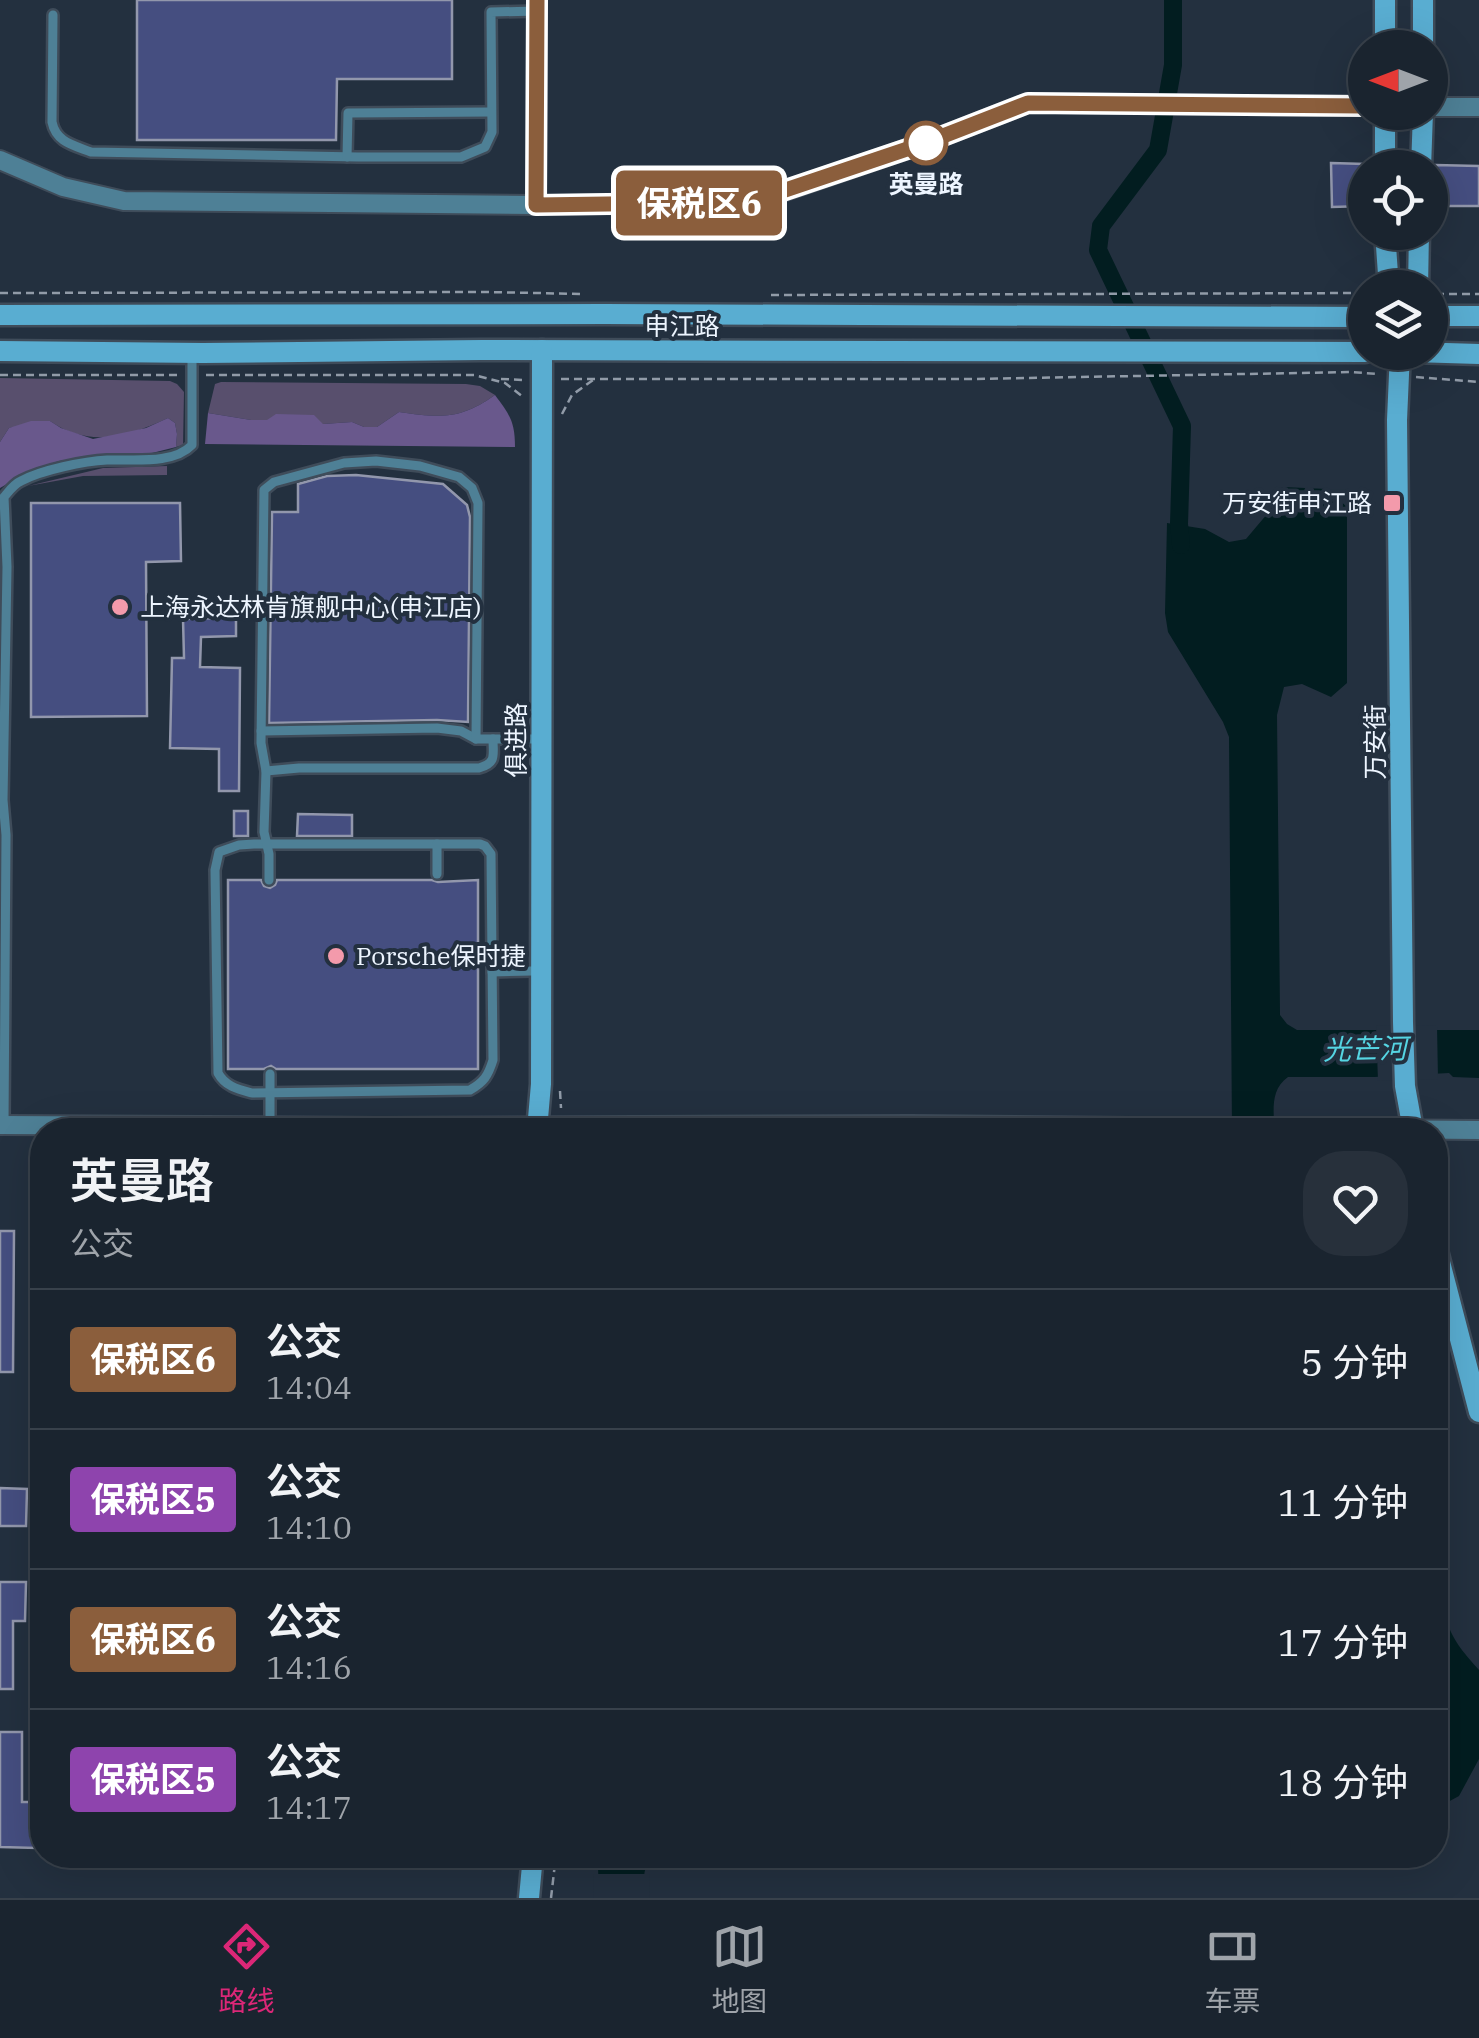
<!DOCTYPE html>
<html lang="zh">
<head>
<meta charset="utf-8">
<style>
	:root { --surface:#1a242f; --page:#27303b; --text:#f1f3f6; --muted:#9fa4aa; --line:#38414b; --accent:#db2777 }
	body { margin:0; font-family:"IBM Plex Serif","Noto Sans SC",serif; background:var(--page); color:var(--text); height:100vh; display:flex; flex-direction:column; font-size:38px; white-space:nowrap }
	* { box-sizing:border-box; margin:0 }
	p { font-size:32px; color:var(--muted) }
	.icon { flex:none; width:55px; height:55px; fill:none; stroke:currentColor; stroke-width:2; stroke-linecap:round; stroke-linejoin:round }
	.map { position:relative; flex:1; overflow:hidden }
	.sheet { position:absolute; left:30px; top:1118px; width:1418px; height:750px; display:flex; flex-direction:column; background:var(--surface); border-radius:40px; box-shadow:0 10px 40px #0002,0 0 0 2px var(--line) }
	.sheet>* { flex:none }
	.badge { padding:0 20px; border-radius:8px; font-size:35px; line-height:65px }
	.needle { width:65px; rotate:270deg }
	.tools { position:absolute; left:1348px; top:30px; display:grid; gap:20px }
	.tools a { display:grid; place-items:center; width:100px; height:100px; border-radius:50%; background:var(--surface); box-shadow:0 10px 40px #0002,0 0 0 2px var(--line); font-size:50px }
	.map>.badge { position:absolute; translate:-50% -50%; box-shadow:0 0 0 5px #fff }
	.round { display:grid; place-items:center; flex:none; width:105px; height:105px; border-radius:40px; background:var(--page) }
	.head { display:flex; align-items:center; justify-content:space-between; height:170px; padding:0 40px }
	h1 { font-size:48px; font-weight:600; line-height:75px }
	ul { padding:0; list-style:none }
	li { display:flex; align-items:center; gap:30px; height:140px; padding:0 40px; border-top:2px solid var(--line) }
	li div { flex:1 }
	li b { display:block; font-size:38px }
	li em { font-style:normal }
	li .badge { min-width:110px; font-weight:700; text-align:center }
	.tab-bar { display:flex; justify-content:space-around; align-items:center; height:140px; border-top:2px solid var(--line); background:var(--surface); font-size:28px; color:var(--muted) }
	.tab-bar a { display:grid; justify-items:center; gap:5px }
	.tab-bar .selected { color:var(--accent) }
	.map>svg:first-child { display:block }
	.green { fill:#584f6d }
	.forest { fill:#69588c }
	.water { fill:#021d20 }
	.pier { fill:#23303f }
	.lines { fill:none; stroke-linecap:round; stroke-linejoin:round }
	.canal { stroke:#021d20; stroke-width:18 }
	.building { fill:#454e80; stroke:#9297ac; stroke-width:2.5 }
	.lane-casing { stroke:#3f4c5a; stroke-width:14 }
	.street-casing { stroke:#3f4c5a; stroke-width:22 }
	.secondary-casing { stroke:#3f4c5a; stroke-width:25 }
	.path { stroke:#919ba8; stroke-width:2.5; stroke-dasharray:8 5; stroke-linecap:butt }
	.lane { stroke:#4e8096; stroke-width:9 }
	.street { stroke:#4e8096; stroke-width:18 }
	.secondary { stroke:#59add1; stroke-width:20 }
	.line-casing { stroke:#fff; stroke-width:22 }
	.line { stroke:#8b5e3c; stroke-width:15 }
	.stop-dot { fill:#fff; stroke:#8b5e3c; stroke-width:5 }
	.poi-dot { fill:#f39aab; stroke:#23303f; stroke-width:4 }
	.labels { text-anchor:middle; stroke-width:8; stroke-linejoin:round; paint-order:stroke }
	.stop-label { font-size:25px; font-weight:bold; fill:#edf5ff; stroke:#23303f }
	.street-label { font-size:25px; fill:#edf5ff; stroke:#23303f }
	.poi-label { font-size:25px; fill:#edf5ff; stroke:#23303f; text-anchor:start }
	.water-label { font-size:28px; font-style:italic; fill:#55d5e3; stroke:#23303f }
</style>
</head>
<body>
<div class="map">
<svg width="1479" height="1898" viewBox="0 0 1479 1898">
	<rect width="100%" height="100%" fill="#23303f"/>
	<g class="green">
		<path d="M0 378 170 381 177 384 184 392 183 445 176 447 177 434 175 423 168 418C128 437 89 448 50 421L9 428 0 442Z"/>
		<path d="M221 382 466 384 480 386 495 395C460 420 440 418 399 412L377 427H364L352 422 323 424 251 420 208 413 215 384Z"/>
		<polygon points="167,466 167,475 83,476 28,486 103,468"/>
	</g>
	<g class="forest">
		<path d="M495 395C510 415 515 422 515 447L205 444 208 413 251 420H267L276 414 314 415 323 424 352 422 364 427H377L399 412C440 418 460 420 495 395Z"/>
		<polygon points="168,418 175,423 177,434 176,447 152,453 102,455 59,461 28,472 0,488 0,442 9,428 31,421 50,421 61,428 93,439 146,428"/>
	</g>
	<g class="water">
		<path d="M1283 487 1327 489 1347 507V683L1331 697 1302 684 1284 687 1277 715 1280 1015 1287 1024 1297 1030H1479V1078L1453 1077 1449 1073 1374 1077H1288C1270 1090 1274 1109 1274 1130H1232L1229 737 1223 722 1168 632 1165 613 1167 523 1205 529 1229 542 1246 539 1273 507 1267 503 1271 494Z"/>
		<path d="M1435 1557C1443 1576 1440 1595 1445 1614 1450 1638 1464 1653 1479 1670V1759L1459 1796 1435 1809Z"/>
		<path d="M601 1855H654C641 1867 644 1882 645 1898H599L598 1866Z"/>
	</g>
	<g class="pier">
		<polygon points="1376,1025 1437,1026 1438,1079 1378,1081"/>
		<polygon points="593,1874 649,1874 650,1898 594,1898"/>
	</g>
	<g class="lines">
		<polyline class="canal" points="1173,0 1173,65 1158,150 1101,226 1098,250 1182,426 1179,524 1181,545"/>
	</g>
	<g class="building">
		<polygon points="137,0 452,0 452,79 337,79 336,140 137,140"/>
		<polygon points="1331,163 1365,164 1365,206 1332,207"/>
		<polygon points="1435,165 1479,166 1479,206 1430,206 1430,178"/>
		<polygon points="356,475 443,484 467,505 470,517 468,722 437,720 269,723 272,512 298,512 298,484 327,476"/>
		<polygon points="31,503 180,503 181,561 146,562 147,716 31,717"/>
		<polygon points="220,607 236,607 236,636 201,637 200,667 240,668 239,791 219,791 219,749 170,748 172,658 184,658 183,619 220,618"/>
		<rect x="234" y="811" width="14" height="25"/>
		<polygon points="298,814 352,815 352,836 297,836"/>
		<polygon points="228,880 261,880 264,886 270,888 275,885 277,880 432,880 438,882 478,880 478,1069 276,1069 271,1066 264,1069 228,1069"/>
		<polygon points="0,1231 14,1231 13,1372 0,1372"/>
		<polygon points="0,1488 27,1489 26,1526 0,1526"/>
		<polygon points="0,1582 26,1582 25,1621 13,1621 13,1689 0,1689"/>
		<polygon points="0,1732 22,1732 22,1802 37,1802 37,1848 0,1847"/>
	</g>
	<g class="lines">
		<g class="lane-casing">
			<g id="lane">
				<path d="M53 15 52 122C56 142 73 145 91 152L358 157H461L485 147 492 132 491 12 537 11"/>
				<polyline points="347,157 348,113 491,112"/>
				<polyline points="261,731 437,728 461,731 476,739"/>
				<path d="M266 771 299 768H479C497 763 493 755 493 739"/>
				<path d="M254 844H480L485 846 491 854 493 1060C488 1076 484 1082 470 1090L252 1093C237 1089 225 1086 218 1073L215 870 219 852 239 845Z"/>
				<polyline points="437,844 437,874"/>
				<polyline points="269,880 269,854 264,832 266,771 261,743 264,490 274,482 344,463 376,461 420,466 459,477 472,488 478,503 476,739 541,739"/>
				<polyline points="492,972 532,971"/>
				<path d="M4 1125 6 835 3 800 7 567 4 497C9 491 14 484 21 481 41 470 85 461 107 460 133 459 173 465 192 445V352"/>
				<polyline points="270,1126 270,1074"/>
			</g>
		</g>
		<g class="street-casing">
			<g id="street">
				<polyline points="1430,107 1479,107"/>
				<polyline points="0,160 63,187 124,201 536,205 750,203 925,143 1028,103 1365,106"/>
				<polyline points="536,205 537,0"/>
				<polyline points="0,1125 379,1127 911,1125 1479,1130"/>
			</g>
		</g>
		<g class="secondary-casing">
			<g id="secondary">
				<polyline points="1385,48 1385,0"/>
				<polyline points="1423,48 1423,0"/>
				<polyline points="1385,112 1385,168"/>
				<polyline points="1421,168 1423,112"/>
				<polyline points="1385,232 1389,288"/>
				<polyline points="1418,288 1419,232"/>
				<polyline points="0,315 605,314 1365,317"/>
				<polyline points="1430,316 1479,316"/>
				<polyline points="0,351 203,353 481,350 1365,352"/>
				<polyline points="1400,352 1397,420 1403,1022 1405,1086 1413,1130"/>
				<polyline points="1413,352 1479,354"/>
				<polyline points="537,1130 541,1084 542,350"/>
				<polyline points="1435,1243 1479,1412"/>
				<polyline points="529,1898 533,1855"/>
			</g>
		</g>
		<g class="path">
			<polyline points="0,293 488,292 583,294"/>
			<polyline points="1436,294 1479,294"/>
			<polyline points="771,295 1365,293"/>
			<polyline points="0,375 178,375"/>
			<polyline points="206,375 474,375 505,383 522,396"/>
			<polyline points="1416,377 1479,382"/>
			<polyline points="501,379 523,380"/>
			<polyline points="561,379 972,379 1352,372 1378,374"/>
			<polyline points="562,414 572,395 593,380"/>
			<polyline points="560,1091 561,1108"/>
			<polyline points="551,1898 556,1855"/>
		</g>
		<use href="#lane" class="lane"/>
		<use href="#street" class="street"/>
		<use href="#secondary" class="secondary"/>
	</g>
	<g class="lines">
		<g class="line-casing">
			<polyline id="line" points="537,0 536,205 750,202 925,143 1028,103 1365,106"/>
		</g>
		<use href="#line" class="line"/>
	</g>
	<circle class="stop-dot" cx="926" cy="143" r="20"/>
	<g class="poi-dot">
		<rect x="1382" y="493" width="20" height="20" rx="5"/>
		<circle cx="120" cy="607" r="10"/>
		<circle cx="336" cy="956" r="10"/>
	</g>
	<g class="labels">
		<g class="stop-label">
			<text x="926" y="193">英曼路</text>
		</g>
		<g class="street-label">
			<text x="682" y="335">申江路</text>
			<text transform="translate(516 740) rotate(-90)" y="9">俱进路</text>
			<text transform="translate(1375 742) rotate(-90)" y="9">万安街</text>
		</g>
		<g class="poi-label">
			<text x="1372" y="512" text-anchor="end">万安街申江路</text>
			<text x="140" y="616">上海永达林肯旗舰中心(申江店)</text>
			<text x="356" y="965">Porsche保时捷</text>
		</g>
		<g class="water-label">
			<text transform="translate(1365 1049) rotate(-1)" y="10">光芒河</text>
		</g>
	</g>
</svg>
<div class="tools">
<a><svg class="needle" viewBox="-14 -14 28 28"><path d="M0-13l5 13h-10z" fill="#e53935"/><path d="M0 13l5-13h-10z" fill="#9fa4aa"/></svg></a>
<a><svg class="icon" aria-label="locate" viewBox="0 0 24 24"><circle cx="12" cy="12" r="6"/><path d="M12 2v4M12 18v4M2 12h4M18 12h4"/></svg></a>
<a><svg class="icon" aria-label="layers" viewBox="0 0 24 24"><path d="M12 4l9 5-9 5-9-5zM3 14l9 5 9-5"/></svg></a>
</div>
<b class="badge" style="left:699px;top:203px;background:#8b5e3c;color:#fff">保税区6</b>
<section class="sheet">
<div class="head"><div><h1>英曼路</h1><p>公交</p></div><a class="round"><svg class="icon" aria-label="heart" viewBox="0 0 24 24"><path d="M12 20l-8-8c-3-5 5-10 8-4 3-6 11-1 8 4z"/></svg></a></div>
<ul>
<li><span class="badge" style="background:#8b5e3c;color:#fff">保税区6</span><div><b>公交</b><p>14:04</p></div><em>5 分钟</em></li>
<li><span class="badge" style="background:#8e44ad;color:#fff">保税区5</span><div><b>公交</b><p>14:10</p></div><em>11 分钟</em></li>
<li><span class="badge" style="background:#8b5e3c;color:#fff">保税区6</span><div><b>公交</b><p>14:16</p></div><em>17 分钟</em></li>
<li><span class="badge" style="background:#8e44ad;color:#fff">保税区5</span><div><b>公交</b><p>14:17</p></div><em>18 分钟</em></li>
</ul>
</section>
</div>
<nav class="tab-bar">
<a class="selected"><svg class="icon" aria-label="directions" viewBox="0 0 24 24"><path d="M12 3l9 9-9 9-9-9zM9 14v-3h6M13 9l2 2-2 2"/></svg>路线</a>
<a><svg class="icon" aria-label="map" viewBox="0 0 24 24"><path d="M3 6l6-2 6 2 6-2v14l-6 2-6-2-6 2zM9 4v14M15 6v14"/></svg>地图</a>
<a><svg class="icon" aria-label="tickets" viewBox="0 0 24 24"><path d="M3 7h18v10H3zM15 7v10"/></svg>车票</a>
</nav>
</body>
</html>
